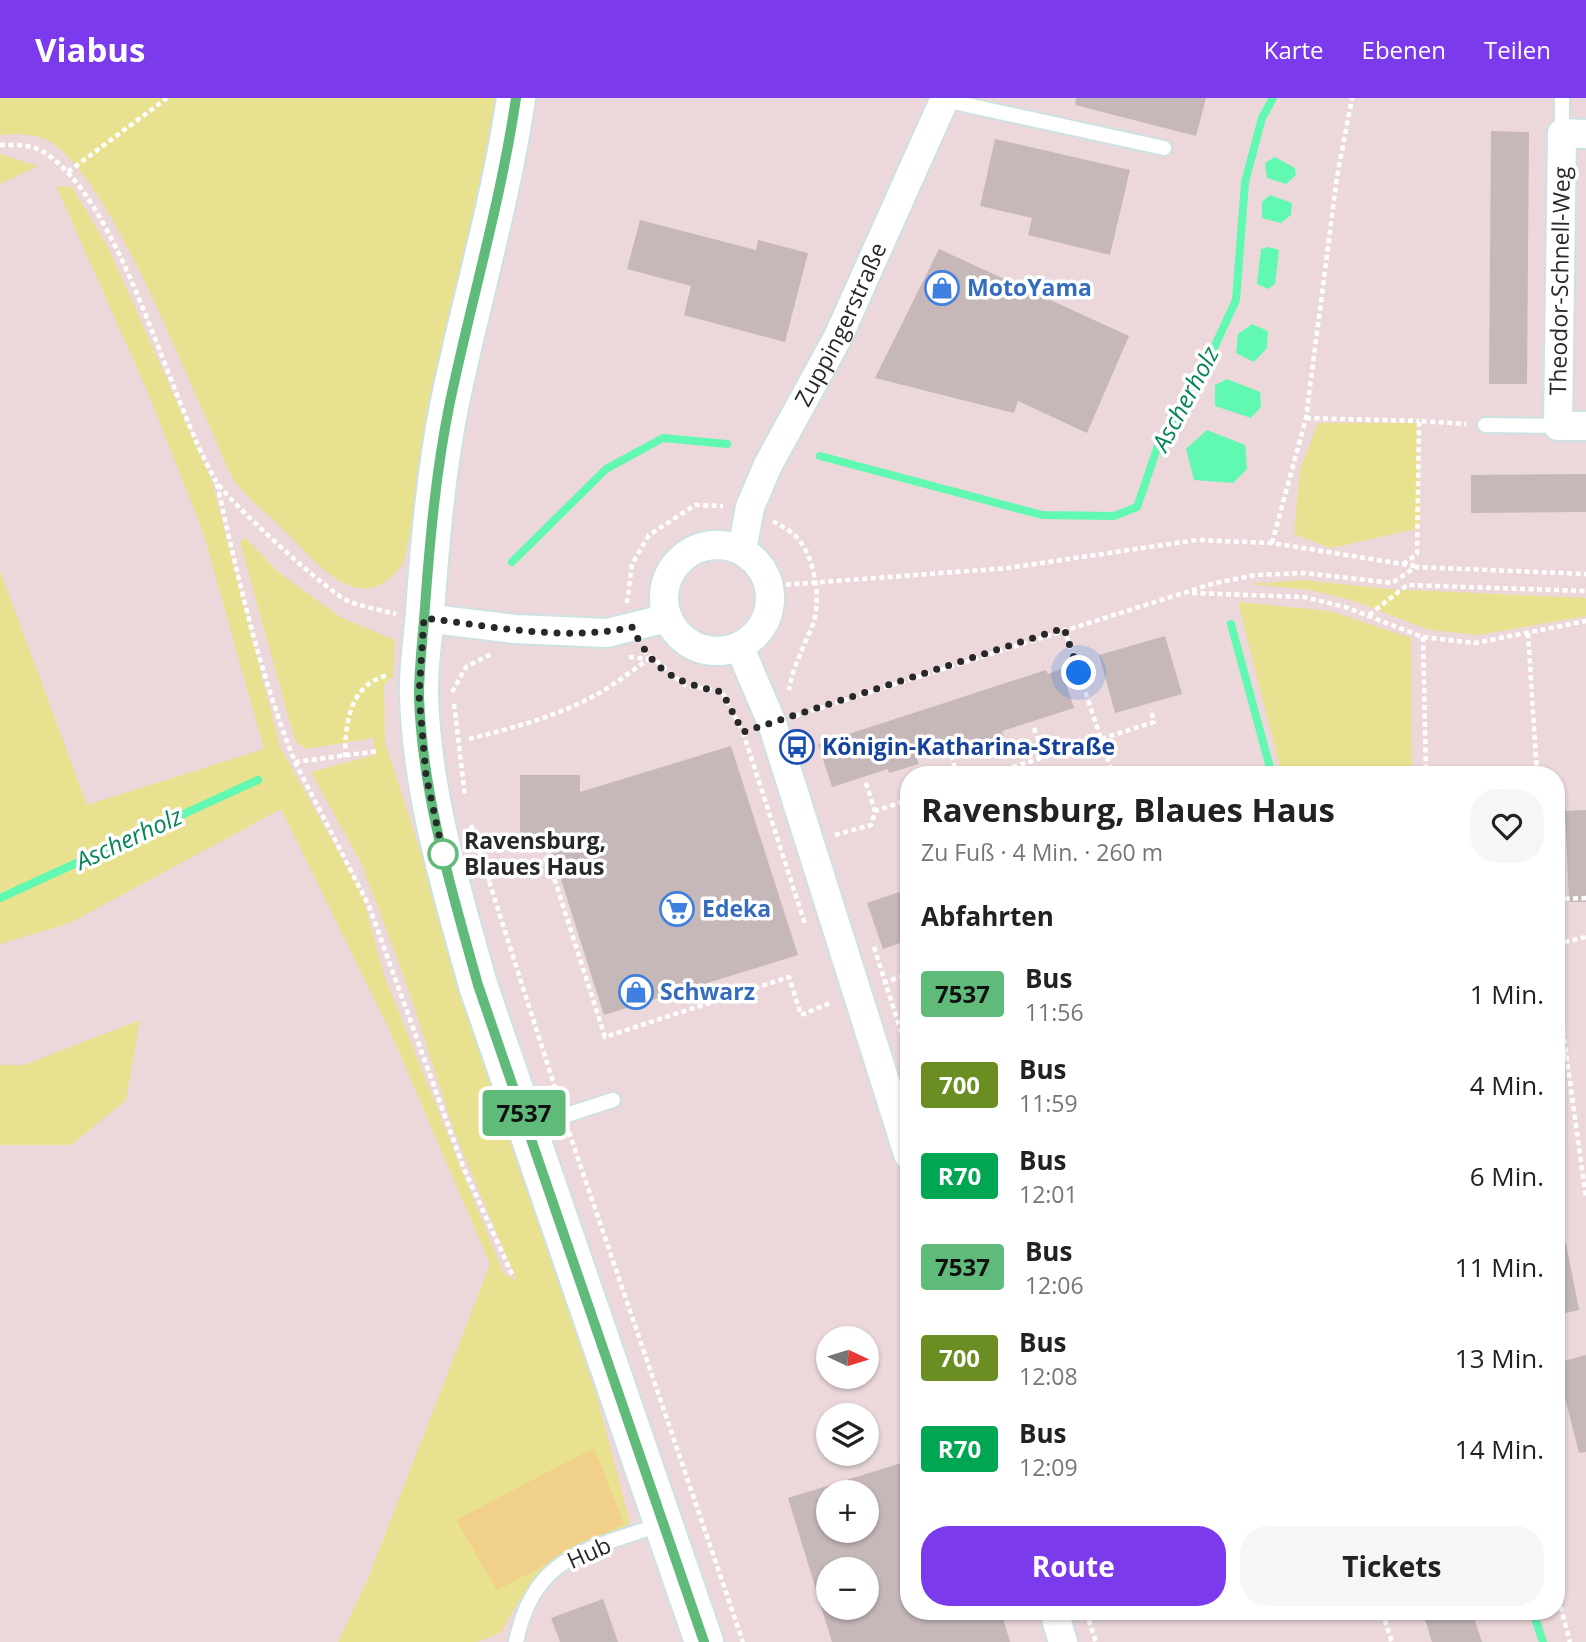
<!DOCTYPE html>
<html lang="de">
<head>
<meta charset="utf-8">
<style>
	:root { --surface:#fff; --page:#f6f6f6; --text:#222; --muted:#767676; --accent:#7c3aed }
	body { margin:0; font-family:"Open Sans",sans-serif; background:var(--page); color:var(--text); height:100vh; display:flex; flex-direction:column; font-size:26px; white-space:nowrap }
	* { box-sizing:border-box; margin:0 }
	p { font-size:23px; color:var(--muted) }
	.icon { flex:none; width:38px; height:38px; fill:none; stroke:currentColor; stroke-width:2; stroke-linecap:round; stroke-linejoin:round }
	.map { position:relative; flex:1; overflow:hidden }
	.details { position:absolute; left:900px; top:668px; width:665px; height:854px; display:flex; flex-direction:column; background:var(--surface); border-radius:28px; box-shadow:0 2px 5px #0004 }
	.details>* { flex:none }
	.badge { padding:0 14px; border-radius:5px; font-size:24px; line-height:46px }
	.needle { width:46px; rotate:94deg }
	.tools { position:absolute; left:816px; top:1228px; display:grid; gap:14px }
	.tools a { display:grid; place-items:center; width:63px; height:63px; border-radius:50%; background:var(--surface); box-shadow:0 2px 5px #0004; font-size:35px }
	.you { position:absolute; width:35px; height:35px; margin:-18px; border:5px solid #fff; border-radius:50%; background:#1a73e8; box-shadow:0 0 0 10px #1a73e833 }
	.map>.badge { position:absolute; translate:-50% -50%; box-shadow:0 0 0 4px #fff }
	h2 { padding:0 21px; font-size:26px; line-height:63px }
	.round { display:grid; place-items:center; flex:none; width:74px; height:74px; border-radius:28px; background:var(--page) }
	.headline { display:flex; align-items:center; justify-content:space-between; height:119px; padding:0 21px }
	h1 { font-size:33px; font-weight:700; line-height:52px }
	.action { display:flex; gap:14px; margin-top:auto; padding:14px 21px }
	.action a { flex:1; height:80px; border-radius:28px; background:var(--accent); color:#fff; font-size:28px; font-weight:700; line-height:80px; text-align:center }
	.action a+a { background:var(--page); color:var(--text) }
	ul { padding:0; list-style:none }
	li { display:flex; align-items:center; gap:21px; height:91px; padding:0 21px }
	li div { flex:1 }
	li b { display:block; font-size:26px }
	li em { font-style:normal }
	li .badge { min-width:77px; font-weight:700; text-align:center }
	header { display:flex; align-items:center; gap:42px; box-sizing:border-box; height:98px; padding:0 35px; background:var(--accent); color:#fff }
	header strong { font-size:33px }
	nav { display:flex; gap:38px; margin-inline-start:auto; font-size:24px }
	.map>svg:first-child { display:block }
	.green { fill:#e8e18f }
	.pitch { fill:#f1d089 }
	.water { fill:#61f8b1 }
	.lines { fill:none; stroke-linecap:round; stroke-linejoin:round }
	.stream { stroke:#61f8b1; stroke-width:8 }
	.building { fill:#c6b7b9; fill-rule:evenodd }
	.lane-casing { stroke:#cde1e3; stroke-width:18 }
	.street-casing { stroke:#cde1e3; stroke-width:32 }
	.secondary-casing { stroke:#cde1e3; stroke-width:42 }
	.path { stroke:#fff; stroke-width:4.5; stroke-dasharray:5 3.5; stroke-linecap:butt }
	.lane { stroke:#fff; stroke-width:14 }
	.street { stroke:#fff; stroke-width:28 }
	.secondary { stroke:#fff; stroke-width:38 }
	.line-casing { stroke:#fff; stroke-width:16 }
	.line { stroke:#60bb7b; stroke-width:10 }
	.walk { stroke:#282828; stroke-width:7; stroke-dasharray:0 12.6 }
	.stop-dot { fill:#fff; stroke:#60bb7b; stroke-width:3.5 }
	.labels { text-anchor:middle; stroke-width:7; stroke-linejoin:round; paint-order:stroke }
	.street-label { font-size:23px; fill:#282828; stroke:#fff }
	.shop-label { font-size:23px; font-weight:bold; fill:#366cbe; stroke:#fff; text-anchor:start }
	.transit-label { font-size:23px; font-weight:bold; fill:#164399; stroke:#fff; text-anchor:start }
	.stop-label { font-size:23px; font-weight:bold; fill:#282828; stroke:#fff; text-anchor:start }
	.water-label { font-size:24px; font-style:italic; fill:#058553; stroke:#fff }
</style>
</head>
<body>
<header>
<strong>Viabus</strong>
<nav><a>Karte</a><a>Ebenen</a><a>Teilen</a></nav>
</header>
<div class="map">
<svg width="1586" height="1544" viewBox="0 0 1586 1544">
	<rect width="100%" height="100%" fill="#ecd8db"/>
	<g class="green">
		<path d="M0 0H498L493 35 404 464C362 526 316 464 283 431 268 416 246 400 234 382 224 367 218 346 210 329 179 263 107 74 47 42 34 35 14 36 0 37Z"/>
		<polygon points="0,56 38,68 0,86"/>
		<polygon points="56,88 72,89 108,149 212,383 280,649 362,796 384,877 503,1175 517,1183 455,1036 407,887 362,767 311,674 374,657 374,640 306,651 295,643 240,444 246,440 277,473 340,519 395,542 393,578 384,587 385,644 597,1299 630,1425 524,1495 500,1535 477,1544 338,1544 367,1483 490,1166 389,931 281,711 70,825 0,846 0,473 87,707 264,651 203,434 148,295"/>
		<polygon points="1318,325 1417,325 1420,430 1331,450 1294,436 1300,372"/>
		<polygon points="1303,482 1387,491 1586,500 1586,518 1479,537 1429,532 1357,504 1311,492 1248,486"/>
		<polygon points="1238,504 1330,513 1411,540 1412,677 1282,677"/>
		<polygon points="140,922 126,1002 71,1047 0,1047 0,967 24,967"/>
	</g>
	<polygon class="pitch" points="594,1350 624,1426 497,1492 456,1422"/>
	<g class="water">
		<polygon points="1275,59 1295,70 1296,77 1286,86 1267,80 1265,65"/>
		<polygon points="1270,97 1292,105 1291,117 1281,125 1262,120 1262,104"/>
		<polygon points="1269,149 1279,152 1275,186 1268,191 1257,186 1261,151"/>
		<polygon points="1252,226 1268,233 1267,250 1254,264 1236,255 1238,236"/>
		<polygon points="1227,281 1260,294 1261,309 1251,320 1215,308 1215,287"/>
		<polygon points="1207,332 1245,347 1247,371 1233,385 1194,382 1186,351"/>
	</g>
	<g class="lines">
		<g class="stream">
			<polyline points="820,358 1042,417 1114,418 1137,409 1159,345 1188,306 1236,202 1245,84 1262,20 1273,0"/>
			<polyline points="512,464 606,371 663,340 727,346"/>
			<polyline points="1231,526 1272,677"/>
			<polyline points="0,800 258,682"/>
			<polyline points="1533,1514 1543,1544"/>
		</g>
	</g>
	<g class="building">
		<polygon points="1076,0 1206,0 1196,38 1075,7"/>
		<polygon points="1491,33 1529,34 1527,286 1489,286"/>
		<polygon points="995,41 1130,72 1110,157 1028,137 1032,120 980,108"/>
		<polygon points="640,122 756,152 758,142 808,155 785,244 684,217 691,188 627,171"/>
		<polygon points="939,151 1129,238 1087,335 1018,303 1014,315 875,280"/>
		<polygon points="1586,376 1586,414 1471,415 1471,377"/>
		<polygon points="1165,538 1182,596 1115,615 1099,557"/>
		<polygon points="1061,571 1074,610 1002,633 1004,638 975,647 973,643 917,661 919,666 889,675 888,671 832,689 818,646 1046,572 1048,576"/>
		<polygon points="731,648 798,857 604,917 550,747 520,747 520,677 580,677 580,694"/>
		<polygon points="1586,712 1586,804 1569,804 1565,713"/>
		<polygon points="908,791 908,842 883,851 867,805"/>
		<polygon points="1566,1145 1579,1212 1556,1217 1556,1146"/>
		<polygon points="1586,1257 1586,1354 1579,1355 1556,1265"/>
		<path d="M908 1363V1514H1001L1010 1544H832L788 1400ZM828 1395H866V1433H828ZM828 1472H866V1510H828Z"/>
		<polygon points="603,1501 618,1544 560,1544 551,1520"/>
		<polygon points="1437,1514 1472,1514 1482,1544 1432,1544 1424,1518"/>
	</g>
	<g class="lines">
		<g class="lane-casing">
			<g id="lane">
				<polyline points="944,2 1164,50"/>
				<polyline points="1562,35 1562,0"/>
				<polyline points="1485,327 1558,328"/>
				<polyline points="529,1029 613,1002"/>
				<path d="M516 1544C534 1456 587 1453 661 1426"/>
			</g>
		</g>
		<g class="street-casing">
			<g id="street">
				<polyline points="1586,36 1562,35 1558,328 1586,328"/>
				<circle cx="717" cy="500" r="53"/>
				<path id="s1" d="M742 452 750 409 768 367 838 239 945 0"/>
				<polyline points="424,520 515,531 607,535 668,520"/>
				<polyline points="739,548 772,625 908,1056"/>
				<polyline points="1054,1514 1063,1544"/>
			</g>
		</g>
		<g class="secondary-casing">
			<path id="secondary" d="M516 0C501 103 471 203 450 304 436 373 430 444 425 514 423 542 418 571 419 598 422 697 452 793 478 887L704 1544"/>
		</g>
		<g class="path">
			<path d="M0 47C14 47 29 46 42 53 122 101 167 299 216 383 228 403 328 495 350 504 364 509 381 512 396 516"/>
			<polyline points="68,74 167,0"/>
			<polyline points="1306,320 1419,323"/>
			<path d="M217 386C238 480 259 574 295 664L379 653"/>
			<path d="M773 423C779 427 786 430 792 435 814 452 822 500 813 526 804 548 793 568 789 592"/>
			<polyline points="1272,445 1306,320 1337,79 1352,0"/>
			<polyline points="1403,466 1417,456 1419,323 1466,326"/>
			<polyline points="769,488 1008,470 1197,442 1272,445 1415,468"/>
			<polyline points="1192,495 1304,499 1345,509 1423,539 1475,545 1586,523"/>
			<polyline points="627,505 632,466 649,437 695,407 723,408"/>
			<polyline points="1369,517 1407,487 1586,493"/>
			<polyline points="1064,530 1113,677"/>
			<polyline points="1528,535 1537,677"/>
			<polyline points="1423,539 1426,677"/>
			<polyline points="643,552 685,587 722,594 743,634 747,633"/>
			<polyline points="629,559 648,561"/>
			<polyline points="452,594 466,569 491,556"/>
			<polyline points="454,606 465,698"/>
			<polyline points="795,618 1215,485 1256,477 1305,475 1392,485 1416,469 1586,476"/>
			<polyline points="1034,630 1044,659"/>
			<polyline points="743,634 805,826"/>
			<path d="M469 641C512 630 555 619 594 598 613 588 631 573 649 561"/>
			<polyline points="951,657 957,677"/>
			<path d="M345 659C345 625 350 585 389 577"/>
			<polyline points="295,664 369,808 464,1071 512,1176"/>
			<polyline points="988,677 1154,624 1151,611"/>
			<polyline points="866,685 875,713"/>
			<polyline points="471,727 558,999"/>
			<polyline points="835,737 871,727 875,713 908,702"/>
			<polyline points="487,781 548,761 605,939 789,879 801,917 830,905"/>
			<polyline points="1556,801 1586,800"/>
			<polyline points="1556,846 1586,839"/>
			<polyline points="874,849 908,955"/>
			<polyline points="1556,882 1586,1100"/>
			<polyline points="883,885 908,876"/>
			<polyline points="1556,959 1567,957"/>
			<polyline points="569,1034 743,1544"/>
			<polyline points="1556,1492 1570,1544"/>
			<polyline points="1086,1514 1096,1544"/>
			<polyline points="1382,1514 1392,1544"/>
		</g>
		<use href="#lane" class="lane"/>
		<use href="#street" class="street"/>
		<use href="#secondary" class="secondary"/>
	</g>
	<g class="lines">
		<g class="line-casing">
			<path id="line" d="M516 0C501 103 471 203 450 304 436 372 430 440 425 509 423 538 419 569 419 598 422 697 452 793 478 887L704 1544"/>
		</g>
		<use href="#line" class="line"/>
		<path class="walk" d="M443 756 445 765 426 677 419 597 424 520C491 528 565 544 632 529 653 574 676 585 722 594L743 634 1064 530 1079 575"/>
	</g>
	<defs>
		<g id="shop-ring" transform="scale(1.75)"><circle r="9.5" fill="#fff" stroke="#3f7fe0" stroke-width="1.5"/><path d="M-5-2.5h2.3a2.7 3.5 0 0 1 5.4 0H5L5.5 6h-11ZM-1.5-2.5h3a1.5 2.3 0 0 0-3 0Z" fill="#3f7fe0"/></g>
		<g id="bus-ring" transform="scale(1.75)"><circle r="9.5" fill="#fff" stroke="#1a4fb4" stroke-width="1.5"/><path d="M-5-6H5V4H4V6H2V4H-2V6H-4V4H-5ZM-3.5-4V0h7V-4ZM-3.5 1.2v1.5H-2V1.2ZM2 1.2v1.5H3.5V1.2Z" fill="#1a4fb4"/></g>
		<g id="supermarket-ring" transform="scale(1.75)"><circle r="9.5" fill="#fff" stroke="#3f7fe0" stroke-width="1.5"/><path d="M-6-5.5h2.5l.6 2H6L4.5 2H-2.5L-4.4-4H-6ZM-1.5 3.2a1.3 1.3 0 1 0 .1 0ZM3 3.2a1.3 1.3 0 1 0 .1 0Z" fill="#3f7fe0"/></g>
	</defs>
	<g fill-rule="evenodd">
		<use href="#shop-ring" x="942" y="190"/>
		<use href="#bus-ring" x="797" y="649"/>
		<use href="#supermarket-ring" x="677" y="811"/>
		<use href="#shop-ring" x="636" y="894"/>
	</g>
	<circle class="stop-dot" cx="443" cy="756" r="14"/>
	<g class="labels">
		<g class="street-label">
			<text transform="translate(1560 183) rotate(-89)" y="8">Theodor-Schnell-Weg</text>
			<text dy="8" stroke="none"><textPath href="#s1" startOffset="248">Zuppingerstraße</textPath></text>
			<text transform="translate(589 1455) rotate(-24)" y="8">Hub</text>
		</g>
		<g class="shop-label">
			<text x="967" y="198">MotoYama</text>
			<text x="702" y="819">Edeka</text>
			<text x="660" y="902">Schwarz</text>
		</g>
		<g class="transit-label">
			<text x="822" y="657">Königin-Katharina-Straße</text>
		</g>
		<g class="stop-label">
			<text x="464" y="751">Ravensburg,<tspan x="464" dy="26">Blaues Haus</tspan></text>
		</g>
		<g class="water-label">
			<text transform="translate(1186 301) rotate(-62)" y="8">Ascherholz</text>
			<text transform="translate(129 741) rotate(-25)" y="8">Ascherholz</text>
		</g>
	</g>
</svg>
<div class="tools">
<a><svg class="needle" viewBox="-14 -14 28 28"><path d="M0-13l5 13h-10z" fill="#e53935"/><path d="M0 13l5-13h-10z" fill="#767676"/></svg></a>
<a><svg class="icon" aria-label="layers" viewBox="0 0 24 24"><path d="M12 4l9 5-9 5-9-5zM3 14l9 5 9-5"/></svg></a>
<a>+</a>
<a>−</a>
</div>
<div class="you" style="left:1079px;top:575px"></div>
<b class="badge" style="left:524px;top:1015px;background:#60bb7b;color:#111">7537</b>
<section class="details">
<div class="headline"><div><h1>Ravensburg, Blaues Haus</h1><p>Zu Fuß · 4 Min. · 260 m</p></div><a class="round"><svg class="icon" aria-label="heart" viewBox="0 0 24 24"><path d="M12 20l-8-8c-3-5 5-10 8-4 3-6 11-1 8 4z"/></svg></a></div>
<h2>Abfahrten</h2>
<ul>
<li><span class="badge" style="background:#60bb7b;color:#111">7537</span><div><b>Bus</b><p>11:56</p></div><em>1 Min.</em></li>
<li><span class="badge" style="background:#6b8e23;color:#fff">700</span><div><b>Bus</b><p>11:59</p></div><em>4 Min.</em></li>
<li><span class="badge" style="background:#00a651;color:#fff">R70</span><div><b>Bus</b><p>12:01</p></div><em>6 Min.</em></li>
<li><span class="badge" style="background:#60bb7b;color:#111">7537</span><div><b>Bus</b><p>12:06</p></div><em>11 Min.</em></li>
<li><span class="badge" style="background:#6b8e23;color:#fff">700</span><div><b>Bus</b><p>12:08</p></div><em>13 Min.</em></li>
<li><span class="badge" style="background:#00a651;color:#fff">R70</span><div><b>Bus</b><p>12:09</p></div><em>14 Min.</em></li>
</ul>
<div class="action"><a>Route</a><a>Tickets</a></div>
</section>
</div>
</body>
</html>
